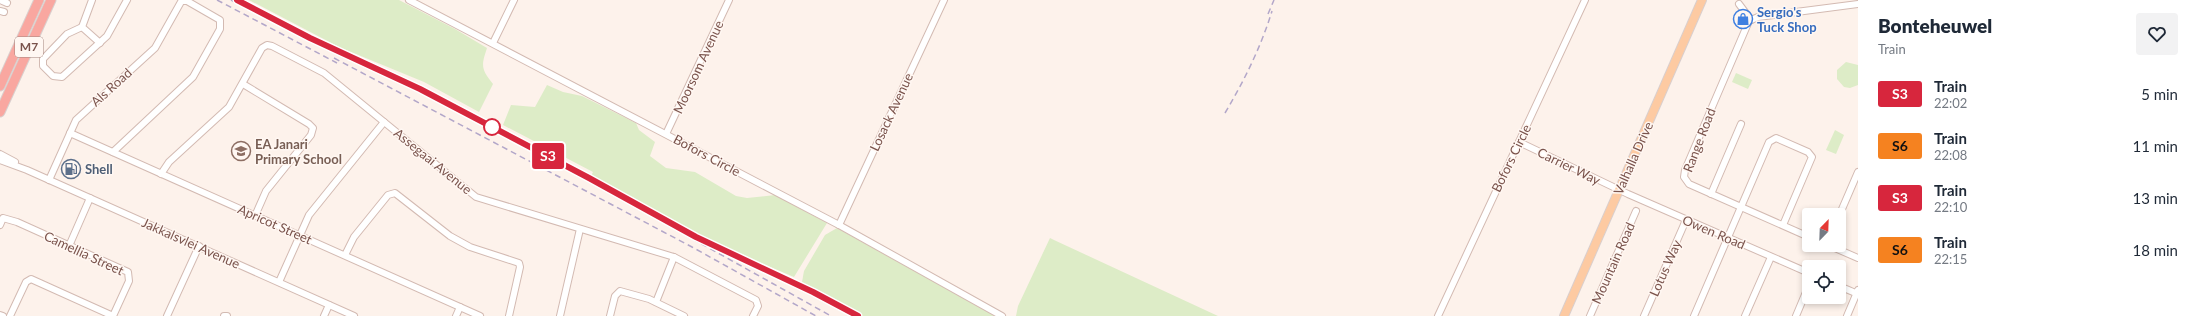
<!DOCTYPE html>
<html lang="en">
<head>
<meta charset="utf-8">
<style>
	:root { --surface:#fff; --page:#f2f2f3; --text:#1f2937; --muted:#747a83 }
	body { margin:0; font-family:Lato,sans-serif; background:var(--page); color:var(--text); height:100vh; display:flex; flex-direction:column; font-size:15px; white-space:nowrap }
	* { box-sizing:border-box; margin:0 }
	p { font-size:13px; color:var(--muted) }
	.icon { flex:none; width:22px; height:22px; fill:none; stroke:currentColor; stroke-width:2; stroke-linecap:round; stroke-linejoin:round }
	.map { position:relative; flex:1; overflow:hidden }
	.panel { display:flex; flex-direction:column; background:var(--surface); width:340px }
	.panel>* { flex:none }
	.badge { padding:0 8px; border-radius:3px; font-size:14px; line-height:26px }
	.needle { width:26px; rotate:23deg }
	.buttons { position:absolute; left:1802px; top:208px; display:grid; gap:8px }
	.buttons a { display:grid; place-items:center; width:44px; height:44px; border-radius:4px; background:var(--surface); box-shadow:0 2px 6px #0003; font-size:20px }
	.map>.badge { position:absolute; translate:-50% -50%; box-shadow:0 0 0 2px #fff }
	.round { display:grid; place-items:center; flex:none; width:42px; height:42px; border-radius:4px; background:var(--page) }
	.overview { display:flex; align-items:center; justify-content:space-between; height:68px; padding:0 20px }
	h1 { font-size:19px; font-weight:800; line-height:30px }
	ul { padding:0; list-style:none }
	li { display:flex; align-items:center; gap:12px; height:52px; padding:0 20px }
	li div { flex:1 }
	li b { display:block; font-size:15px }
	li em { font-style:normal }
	li .badge { min-width:44px; font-weight:700; text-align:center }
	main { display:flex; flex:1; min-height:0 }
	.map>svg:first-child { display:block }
	.green { fill:#ddecc7 }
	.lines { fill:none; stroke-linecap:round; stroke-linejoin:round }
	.minor-casing { stroke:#d3bab2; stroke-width:8 }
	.major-casing { stroke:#dacfcd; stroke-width:10 }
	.highway-casing { stroke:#dacfcd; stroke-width:11 }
	.minor { stroke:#fff; stroke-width:6 }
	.major { stroke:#fdcaa2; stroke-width:8 }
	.highway { stroke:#f9a7a0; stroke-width:9 }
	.rail { stroke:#b3a7c9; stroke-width:1.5; stroke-dasharray:6 4; stroke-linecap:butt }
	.line-casing { stroke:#fff; stroke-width:9 }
	.line { stroke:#d7263d; stroke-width:6 }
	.stop-dot { fill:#fff; stroke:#d7263d; stroke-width:2 }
	.labels { text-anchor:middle; stroke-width:3; stroke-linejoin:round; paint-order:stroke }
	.shield { fill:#fff7f2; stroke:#a2847e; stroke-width:1 }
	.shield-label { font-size:12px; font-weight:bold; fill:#7a534c }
	.shop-label { font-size:13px; font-weight:bold; fill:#366cbe; stroke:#fff7f2; text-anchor:start }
	.street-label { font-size:13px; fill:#7a534c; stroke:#fff7f2 }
	.education-label { font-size:13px; font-weight:bold; fill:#785e54; stroke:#fff7f2; text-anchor:start }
	.service-label { font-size:13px; font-weight:bold; fill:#4e5e75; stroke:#fff7f2; text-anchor:start }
</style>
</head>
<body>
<main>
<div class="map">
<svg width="1858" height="316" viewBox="0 0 1858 316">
	<rect width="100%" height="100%" fill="#fdf2eb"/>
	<g class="green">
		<path d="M249 0H399L455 29 487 48C481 66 481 69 493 84L479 112 424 82 339 47Z"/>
		<polygon points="1846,62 1858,65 1858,85 1850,88 1844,87 1837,79 1837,70"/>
		<polygon points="1736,73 1752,80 1748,89 1732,82"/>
		<polygon points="547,85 563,92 582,96 636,123 639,130 655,142 650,156 666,168 695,172 736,196 747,198 775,195 827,223 794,277 730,250 669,219 591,176 593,172 503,125 511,105 535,107"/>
		<polygon points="1835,130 1844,135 1836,154 1826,150"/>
		<polygon points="837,228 995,316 861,316 811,289 802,282 804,271 825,235"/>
		<polygon points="1050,238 1054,240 1218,316 1016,316 1018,306"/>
	</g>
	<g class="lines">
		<g class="minor-casing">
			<g id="minor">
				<polyline points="0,0 7,3"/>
				<polyline points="92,0 82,27 100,43"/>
				<polyline points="409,0 839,225 1002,316"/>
				<polyline points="1739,4 1751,20"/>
				<polyline points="0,11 4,12"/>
				<polyline points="82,27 67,34 43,59 43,66 53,76 62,77 107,36 127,0"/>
				<polyline points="493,43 514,0"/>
				<polyline points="243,84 309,124 313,128 311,135 266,191 255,216"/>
				<polyline points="70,133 480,316"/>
				<polyline points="666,134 729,0"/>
				<polyline points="1519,142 1628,194 1809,273"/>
				<polyline points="113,152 193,77 220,29 220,20 187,1 182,1"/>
				<polyline points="0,154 15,162"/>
				<polyline points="0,160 27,170 354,316"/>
				<polyline points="161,174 169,162 229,107 262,48 267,45 272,46 324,73 476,197 674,257 756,300 758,306 753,316"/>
				<polyline points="49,180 76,120 155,48 182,0"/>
				<polyline points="1711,194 1741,124"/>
				<polyline points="1839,216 1858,172"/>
				<polyline points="0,225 3,218 17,222 128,272 129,281 113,316"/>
				<polyline points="839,225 944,0"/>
				<polyline points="1809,237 1689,184 1684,177 1685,170 1749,21 1758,17 1858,4"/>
				<polyline points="1828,245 1858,258"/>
				<polyline points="69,246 90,198"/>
				<polyline points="345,255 354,237 388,195 395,193 450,236 470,247 519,263 520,267 509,316"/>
				<polyline points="279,282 309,215 384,122"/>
				<polyline points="1839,286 1858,294"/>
				<polyline points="656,302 674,257"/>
				<polyline points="0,315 3,316"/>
				<polyline points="10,316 26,282 31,279 113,316"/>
				<polyline points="167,316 199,246"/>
				<polyline points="224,316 227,316"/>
				<polyline points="324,316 329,305"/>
				<polyline points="456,316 460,307"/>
				<polyline points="560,316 580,229"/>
				<polyline points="610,316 615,296 620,291 649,299 684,316"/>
				<polyline points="1438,316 1585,0"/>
				<polyline points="1590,316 1636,211"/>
				<polyline points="1644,316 1686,220"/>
				<polyline points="1694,316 1769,142 1776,138 1808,152 1812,157 1783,225"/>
				<polyline points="1745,316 1771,257"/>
				<polyline points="1796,316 1809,285"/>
				<polyline points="1847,316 1858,290"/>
			</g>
		</g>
		<g class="major-casing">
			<polyline id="major" points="1564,316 1702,0"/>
		</g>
		<g class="highway-casing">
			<g id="highway">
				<polyline points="0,86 39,0"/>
				<polyline points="0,112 51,0"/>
			</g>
		</g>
		<use href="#minor" class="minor"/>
		<use href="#major" class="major"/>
		<use href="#highway" class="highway"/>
		<g class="rail">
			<polyline points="217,0 337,63"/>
			<polyline points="231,0 315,43 420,92 587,180 831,316"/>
			<polyline points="1268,14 1274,0"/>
			<polyline points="334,58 692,247 816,316"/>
			<path d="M1225 113C1244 81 1261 47 1272 11"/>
			<polyline points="728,253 813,292 858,316"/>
		</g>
	</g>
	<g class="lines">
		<g class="line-casing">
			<polyline id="line" points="237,0 310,38 420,89 589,178 696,237 813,292 858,316"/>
		</g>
		<use href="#line" class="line"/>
	</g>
	<defs>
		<g id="shop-ring" transform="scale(1)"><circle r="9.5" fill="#fff7f2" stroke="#3f7fe0" stroke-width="1.5"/><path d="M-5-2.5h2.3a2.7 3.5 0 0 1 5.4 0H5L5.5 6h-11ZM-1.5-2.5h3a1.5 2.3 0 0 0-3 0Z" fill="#3f7fe0"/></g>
		<g id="school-ring" transform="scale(1)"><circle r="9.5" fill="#fff7f2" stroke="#8d6e63" stroke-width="1.5"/><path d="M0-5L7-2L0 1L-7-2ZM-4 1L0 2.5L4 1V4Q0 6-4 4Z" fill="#8d6e63"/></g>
		<g id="fuel-ring" transform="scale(1)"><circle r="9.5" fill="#fff7f2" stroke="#5c6f8a" stroke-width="1.5"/><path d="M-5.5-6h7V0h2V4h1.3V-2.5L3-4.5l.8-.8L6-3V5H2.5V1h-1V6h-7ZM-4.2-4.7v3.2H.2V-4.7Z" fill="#5c6f8a"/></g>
	</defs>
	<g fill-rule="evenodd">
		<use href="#shop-ring" x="1743" y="19"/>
		<use href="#school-ring" x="241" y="151"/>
		<use href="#fuel-ring" x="71" y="169"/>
	</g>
	<circle class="stop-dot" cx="492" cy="127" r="8"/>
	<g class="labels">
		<rect class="shield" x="15" y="37" width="28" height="20" rx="3"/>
		<g class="shield-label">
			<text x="29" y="51">M7</text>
		</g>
		<g class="shop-label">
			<text x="1757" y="17">Sergio's<tspan x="1757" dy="15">Tuck Shop</tspan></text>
		</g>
		<g class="street-label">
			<text transform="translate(698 67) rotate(-65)" y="5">Moorsom Avenue</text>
			<text transform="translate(111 87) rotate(-42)" y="5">Als Road</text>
			<text transform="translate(891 112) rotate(-65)" y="5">Losack Avenue</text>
			<text transform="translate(1699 140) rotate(-69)" y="5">Range Road</text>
			<text transform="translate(707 155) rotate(28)" y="5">Bofors Circle</text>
			<text transform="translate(1511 158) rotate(-64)" y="5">Bofors Circle</text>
			<text transform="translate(1633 158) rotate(-66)" y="5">Valhalla Drive</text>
			<text transform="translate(433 161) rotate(39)" y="5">Assegaai Avenue</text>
			<text transform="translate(1569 166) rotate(26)" y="5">Carrier Way</text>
			<text transform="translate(275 224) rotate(24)" y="5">Apricot Street</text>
			<text transform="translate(1714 232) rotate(23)" y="5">Owen Road</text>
			<text transform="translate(191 243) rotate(24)" y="5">Jakkalsvlei Avenue</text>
			<text transform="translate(84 253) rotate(25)" y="5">Camellia Street</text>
			<text transform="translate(1613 263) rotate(-66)" y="5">Mountain Road</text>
			<text transform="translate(1665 268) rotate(-66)" y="5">Lotus Way</text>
		</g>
		<g class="education-label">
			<text x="255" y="149">EA Janari<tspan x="255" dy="15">Primary School</tspan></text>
		</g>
		<g class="service-label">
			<text x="85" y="174">Shell</text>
		</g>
	</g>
</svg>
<div class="buttons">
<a><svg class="needle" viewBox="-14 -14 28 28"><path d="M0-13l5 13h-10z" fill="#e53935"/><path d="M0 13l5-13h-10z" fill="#747a83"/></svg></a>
<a><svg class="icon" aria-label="locate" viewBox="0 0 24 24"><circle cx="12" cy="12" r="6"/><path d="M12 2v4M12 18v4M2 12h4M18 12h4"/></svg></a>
</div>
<b class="badge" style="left:548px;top:156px;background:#d7263d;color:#fff">S3</b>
</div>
<section class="panel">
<div class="overview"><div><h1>Bonteheuwel</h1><p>Train</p></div><a class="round"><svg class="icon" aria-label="heart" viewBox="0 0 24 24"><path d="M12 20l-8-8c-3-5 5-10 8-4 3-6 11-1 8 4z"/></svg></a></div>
<ul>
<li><span class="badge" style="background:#d7263d;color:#fff">S3</span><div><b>Train</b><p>22:02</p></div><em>5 min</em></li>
<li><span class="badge" style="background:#f58220;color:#111">S6</span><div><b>Train</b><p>22:08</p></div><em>11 min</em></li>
<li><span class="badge" style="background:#d7263d;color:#fff">S3</span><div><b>Train</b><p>22:10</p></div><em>13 min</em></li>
<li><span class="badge" style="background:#f58220;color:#111">S6</span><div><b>Train</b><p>22:15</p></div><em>18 min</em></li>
</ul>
</section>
</main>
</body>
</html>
